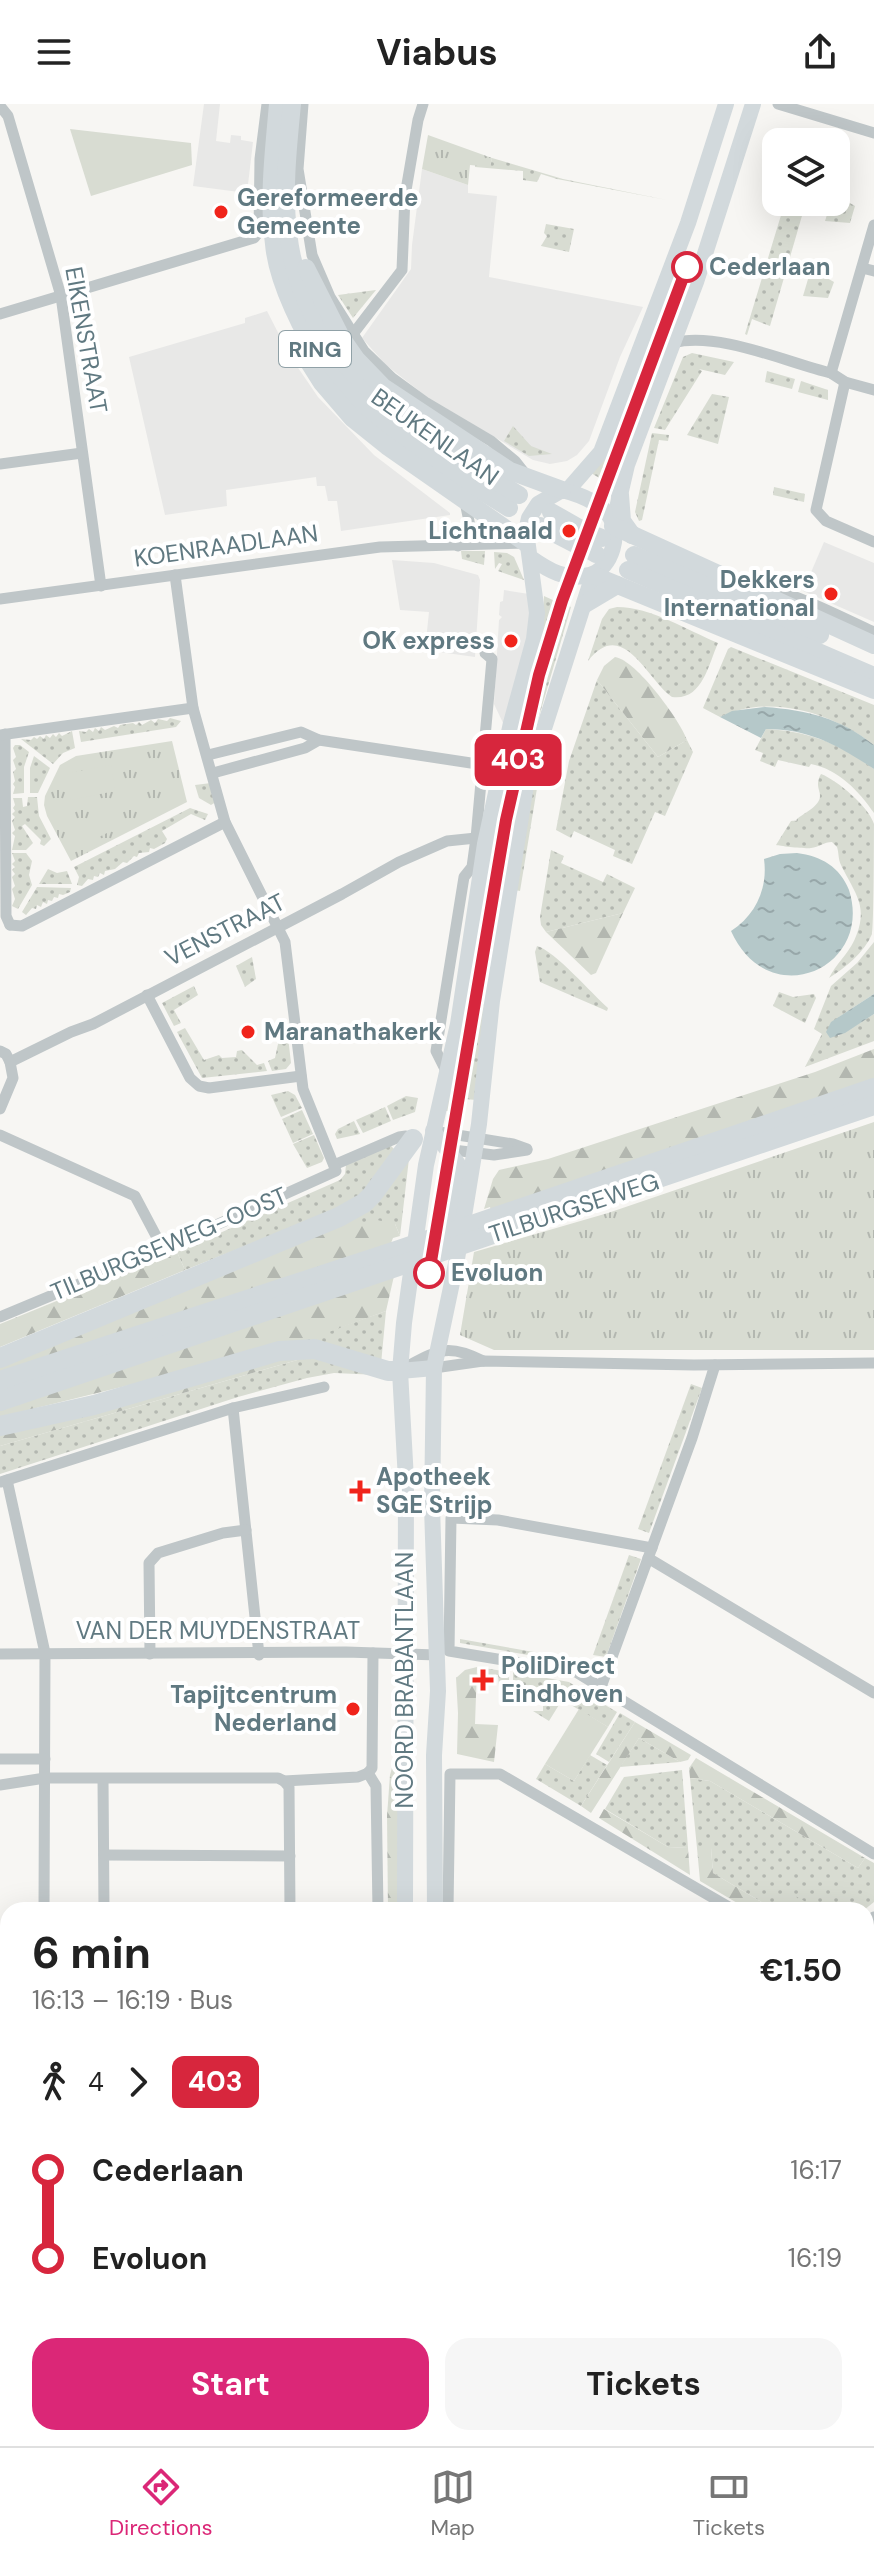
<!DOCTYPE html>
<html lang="en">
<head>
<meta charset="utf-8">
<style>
	:root { --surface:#fff; --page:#f6f6f6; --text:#222; --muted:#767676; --line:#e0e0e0; --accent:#db2777 }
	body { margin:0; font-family:"DM Sans",sans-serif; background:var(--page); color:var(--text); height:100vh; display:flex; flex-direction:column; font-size:30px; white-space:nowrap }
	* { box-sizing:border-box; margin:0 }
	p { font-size:26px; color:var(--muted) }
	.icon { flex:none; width:44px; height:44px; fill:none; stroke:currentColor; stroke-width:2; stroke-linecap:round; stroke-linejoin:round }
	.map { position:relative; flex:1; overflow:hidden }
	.details { position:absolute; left:0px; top:1798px; width:874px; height:544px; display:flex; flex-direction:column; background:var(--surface); border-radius:24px 24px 0 0; box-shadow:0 8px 32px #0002 }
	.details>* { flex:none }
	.badge { padding:0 16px; border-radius:12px; font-size:28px; line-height:52px }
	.fabs { position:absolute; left:762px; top:24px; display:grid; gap:16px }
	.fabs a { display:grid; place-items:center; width:88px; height:88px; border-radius:16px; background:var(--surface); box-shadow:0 8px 32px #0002; font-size:40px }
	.map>.badge { position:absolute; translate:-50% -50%; box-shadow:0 0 0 4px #fff }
	.legs { display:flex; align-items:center; gap:12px; height:88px; padding:0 32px; font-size:26px }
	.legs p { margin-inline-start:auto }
	.summary { display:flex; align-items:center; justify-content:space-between; height:136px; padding:0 32px }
	h1 { font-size:44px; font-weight:700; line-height:60px }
	.cta { display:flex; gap:16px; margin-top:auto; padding:16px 32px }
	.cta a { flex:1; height:92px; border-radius:24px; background:var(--accent); color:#fff; font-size:32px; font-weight:700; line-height:92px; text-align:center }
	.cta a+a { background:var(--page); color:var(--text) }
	ul { padding:0 32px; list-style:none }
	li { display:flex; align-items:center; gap:28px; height:88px; font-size:30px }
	li i { display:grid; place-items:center; width:12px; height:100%; margin:0 10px; background:currentColor }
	li i::after { content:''; width:20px; height:20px; margin:-10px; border:6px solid; border-radius:50%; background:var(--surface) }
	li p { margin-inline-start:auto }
	li:first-child i { background:linear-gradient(#0000 50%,currentColor 0) }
	li:last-child i { background:linear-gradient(currentColor 50%,#0000 0) }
	header { display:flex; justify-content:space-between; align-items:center; height:104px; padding:0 32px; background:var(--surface); font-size:36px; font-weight:700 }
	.menu { display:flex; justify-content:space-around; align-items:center; height:112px; border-top:2px solid var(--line); background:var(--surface); font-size:22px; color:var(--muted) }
	.menu a { display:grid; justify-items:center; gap:4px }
	.menu .active { color:var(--accent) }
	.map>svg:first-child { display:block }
	.built { fill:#e8e8e7 }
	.grass { fill:url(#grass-dots) }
	.forest { fill:url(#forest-firs) }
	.park { fill:url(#park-tufts) }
	.garden { fill:#d8dcd2 }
	.water { fill:url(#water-ripples) }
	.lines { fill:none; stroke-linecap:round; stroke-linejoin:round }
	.street { stroke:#bfc6c8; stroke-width:11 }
	.secondary { stroke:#d2d9dc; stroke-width:16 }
	.primary { stroke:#d2d9dc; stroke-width:18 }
	.highway { stroke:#d2d9dc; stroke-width:20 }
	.line-1-casing { stroke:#fff; stroke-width:18 }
	.line-1 { stroke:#d7263d; stroke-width:12 }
	.poi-dot { fill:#f0241b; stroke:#fff; stroke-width:3 }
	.stop-1-dot { fill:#fff; stroke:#d7263d; stroke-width:4 }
	.labels { text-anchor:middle; stroke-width:8; stroke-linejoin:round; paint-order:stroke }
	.shield { fill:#fff; stroke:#90a1a7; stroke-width:2 }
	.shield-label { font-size:22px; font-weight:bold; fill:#607981 }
	.poi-label { font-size:24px; font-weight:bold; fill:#607981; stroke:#fff; text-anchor:start }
	.stop-label { font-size:24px; font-weight:bold; fill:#607981; stroke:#fff; text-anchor:start }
	.street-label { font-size:24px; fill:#607981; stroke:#fff }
</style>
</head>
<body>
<header><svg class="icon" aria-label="menu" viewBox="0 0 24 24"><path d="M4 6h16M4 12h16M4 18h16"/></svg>Viabus<svg class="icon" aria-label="share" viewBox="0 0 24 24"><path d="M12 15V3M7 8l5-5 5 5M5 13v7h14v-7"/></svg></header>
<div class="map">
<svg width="874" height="2342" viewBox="0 0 874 2342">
	<defs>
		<pattern id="grass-dots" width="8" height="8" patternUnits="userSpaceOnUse" patternTransform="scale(2)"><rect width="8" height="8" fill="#d8dcd2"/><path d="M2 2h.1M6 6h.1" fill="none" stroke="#b3b7b0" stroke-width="1.8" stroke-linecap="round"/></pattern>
		<pattern id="forest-firs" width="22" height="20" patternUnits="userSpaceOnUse" patternTransform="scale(2)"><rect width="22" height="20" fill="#d8dcd2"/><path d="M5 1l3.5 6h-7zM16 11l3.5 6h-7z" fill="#b3b7b0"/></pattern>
		<pattern id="park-tufts" width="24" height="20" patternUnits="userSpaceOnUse" patternTransform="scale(2)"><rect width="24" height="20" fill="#d8dcd2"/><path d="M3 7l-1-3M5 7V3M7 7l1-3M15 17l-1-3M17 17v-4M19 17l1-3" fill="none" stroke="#b3b7b0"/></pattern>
		<pattern id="water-ripples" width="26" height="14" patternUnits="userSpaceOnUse" patternTransform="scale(2)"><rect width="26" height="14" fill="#b5c8c9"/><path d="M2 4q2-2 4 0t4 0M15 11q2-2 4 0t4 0" fill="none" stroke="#97a7a9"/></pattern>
	</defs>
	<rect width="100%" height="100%" fill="#f7f6f3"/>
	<g class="built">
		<polygon points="204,0 220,0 216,37 230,39 231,31 241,32 241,36 253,38 247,89 193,82"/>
		<polygon points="422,65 468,81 468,89 497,92 489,173 643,203 620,253 589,337 577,351 567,357 550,360 533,356 427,293 386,261 362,234 411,165 412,141"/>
		<polygon points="267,207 290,252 318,293 374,351 450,409 450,411 341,427 337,397 328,397 325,382 317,382 316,373 226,386 227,402 165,411 129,253 245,219 245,214"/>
		<polygon points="824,438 874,459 874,518 803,487"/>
		<polygon points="392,456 434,459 478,471 480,476 475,553 425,546 429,508 400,506"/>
		<polygon points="504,486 529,490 529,525 504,621 494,600 499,516 502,513 499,511 500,498 503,497"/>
	</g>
	<g class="grass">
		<polygon points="492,54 563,75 667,96 557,75 541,70 537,78 523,76 523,67 475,63 475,61 490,62"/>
		<polygon points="836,91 855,102 850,119 825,117 831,98 836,98"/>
		<polygon points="785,98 806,98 770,222 752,215 747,231 745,230"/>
		<polygon points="546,120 574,125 569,148 541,142 547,132 544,129"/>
		<polygon points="811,165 834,178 828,194 803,192"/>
		<polygon points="376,186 353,214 338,191"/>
		<polygon points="656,217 660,219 601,375 591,369"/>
		<polygon points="692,249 734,258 725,271 699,265 702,267 665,326 654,324 683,253"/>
		<polygon points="767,267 795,275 792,285 765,278"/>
		<polygon points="801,277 828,286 828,296 798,288"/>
		<polygon points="712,290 729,293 718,340 687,331"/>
		<polygon points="513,322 531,342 552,350 529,352 504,337"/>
		<polygon points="652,329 669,331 668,337 659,336 642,416 639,417 635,408"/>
		<polygon points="774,383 805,390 804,398 773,391"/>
		<polygon points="461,447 485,447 484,461 462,455"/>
		<polygon points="494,448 507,449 514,453 524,476 498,467 502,460 499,459 495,465"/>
		<polygon points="544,492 555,497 515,637 484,810 480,803 488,748 543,508"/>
		<path d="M567 501 571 503 531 640 501 808 496 807C514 703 533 601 567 501Z"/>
		<path d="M617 503C651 503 687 526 718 539 708 562 702 597 672 593 647 576 623 512 588 557L602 515 609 505Z"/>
		<path d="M731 543 874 601V641C833 609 770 589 720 613L703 604 728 545Z"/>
		<polygon points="597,576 658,653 687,636 693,648 665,712 655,708 632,760 613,752 615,746 574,727 571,734 556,726 569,657"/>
		<polygon points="170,614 181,617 176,623 81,638 79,627 86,628 89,625 93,628 95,624 99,627 101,623 105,626 114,622 118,624 120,621 133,619 136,621 139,618 142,621 151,616 155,619 158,615 167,617"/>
		<path d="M766 625C809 627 840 640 874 665V709C859 687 838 665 811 660L809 663 778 656 775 663 760 657 763 649 755 646Z"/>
		<polygon points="72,627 75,644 63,649 53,660 21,635 31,636 34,633 37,635 40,632 44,635 46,631 50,634 53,630 56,633 59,629 62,632"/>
		<polygon points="15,641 20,641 29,648 24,663 24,689 13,690 15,683 13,680 15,677 13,668 16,665 13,656 16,653 13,644"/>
		<polygon points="34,652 50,664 38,689 30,689 30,664"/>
		<polygon points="541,660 520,787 515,786 533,677"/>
		<path d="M821 670C837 676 869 703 874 720 874 730 874 823 872 830 864 849 846 863 829 874 836 860 847 851 854 837 870 803 855 790 841 761 838 755 839 749 837 743L832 738C824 738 819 743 811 744 806 745 780 742 776 741L791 717C803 716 791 718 801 712 836 691 810 689 821 670Z"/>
		<polygon points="211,679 216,698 211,701 199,694 195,681"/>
		<polygon points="28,693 37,693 39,712 51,735 44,742 40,740 41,736 25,720 22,722 33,739 26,746 12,746 15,732 12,729 15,726 12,717 15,713 12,710 15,707 13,704 15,701 13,694 22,694 23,703 27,702"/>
		<polygon points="190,704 208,710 205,716 191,710 162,727 167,735 165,739 154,745 150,744 149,748 139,749 137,753 134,752 127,759 123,758 115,765 105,767 104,771 100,769 98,773 94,772 93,776 88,775 82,782 77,781 79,773 74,763"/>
		<polygon points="551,746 564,752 561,759 603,778 607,770 635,784 623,809 546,828 541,821 540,813"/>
		<polygon points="12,749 26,749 32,757 29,771 32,781 18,805 12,802 15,795 12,785 15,782 12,773 15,770 12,766 15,763 12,760 15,757"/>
		<polygon points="48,765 57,769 67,767 72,780 39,780"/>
		<polygon points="37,783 71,784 70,788 63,791 59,790 58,794 54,793 52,797 48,796 47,800 43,798 41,803 37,801 36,805 32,804 26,811 22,808"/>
		<polygon points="874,838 874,890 839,913 838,932 874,910 874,937 805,963 822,930 814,925 831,882 857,859"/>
		<polygon points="475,840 479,844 450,1007 445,1007"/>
		<path d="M537 842C555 847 592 890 608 904L607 907 540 878 535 848Z"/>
		<polygon points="490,845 495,846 476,996 465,995"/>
		<polygon points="252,853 256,875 245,883 236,862"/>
		<polygon points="194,882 198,891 174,906 181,919 174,922 162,899"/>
		<polygon points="779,888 793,893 814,890 816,894 805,919 773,902"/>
		<polygon points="185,924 204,956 219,951 222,954 236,953 237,947 242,946 257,961 264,959 267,967 202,974 177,928"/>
		<polygon points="287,924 291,959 286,965 272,967 268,957 275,954 281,926"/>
		<polygon points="288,987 295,991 302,1004 281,1013 271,991"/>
		<polygon points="406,992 418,994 415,1008 393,1016 387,1002"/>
		<polygon points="385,1003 391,1017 363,1029 356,1016"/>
		<polygon points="302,1006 313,1030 293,1039 282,1015"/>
		<polygon points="354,1017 360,1030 337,1035 335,1030 338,1025"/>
		<polygon points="314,1031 324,1054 322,1058 307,1064 293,1040"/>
		<polygon points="390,1041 394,1045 356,1098 185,1166 177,1148 340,1076 345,1070 346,1061"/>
		<polygon points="410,1046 400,1132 395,1120 324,1125"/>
		<polygon points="386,1207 381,1260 299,1239 307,1235"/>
		<polygon points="318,1250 379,1271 334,1269 307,1274 238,1293 0,1370 0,1342"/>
		<polygon points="691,1280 702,1284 649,1429 638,1425"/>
		<polygon points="629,1451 641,1455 606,1553 593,1551"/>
		<polygon points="460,1535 585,1557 585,1561 460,1539"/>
		<polygon points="484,1564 509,1568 509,1583 499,1583 498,1571 476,1571"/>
		<polygon points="513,1568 569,1578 584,1588 565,1598 562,1596 549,1617 533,1607 543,1607 543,1583 513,1584"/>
		<polygon points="590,1592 617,1608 608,1623 571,1601"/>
		<polygon points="620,1609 635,1618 609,1658 596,1650"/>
		<polygon points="639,1634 680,1658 620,1663"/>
		<polygon points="590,1651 607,1661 581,1702 536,1675 545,1660 574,1677"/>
		<polygon points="682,1666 688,1744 668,1743 605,1705 624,1673"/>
		<polygon points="690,1674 710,1677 858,1764 865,1754 874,1759 874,1798 864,1806 775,1806 713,1769 711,1744 697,1744"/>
	</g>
	<g class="forest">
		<path d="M615 553C636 556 679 615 687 636L658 653 597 576 604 562Z"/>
		<polygon points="623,809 596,869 591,871 546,828"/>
		<polygon points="874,945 874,976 491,1107 490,1103 484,1105 493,1075 499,1066 548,1055 815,968"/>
		<polygon points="377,1116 395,1120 400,1132 393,1134 391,1139 0,1272 0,1258 324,1125"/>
		<polygon points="177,1148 185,1166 0,1243 0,1220"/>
		<polygon points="394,1172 386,1207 299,1239 0,1313 0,1304"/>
		<polygon points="318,1250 0,1342 0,1324 252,1260"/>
		<polygon points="477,1563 475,1620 498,1621 494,1658 457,1650 458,1609 456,1574 465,1566"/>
		<polygon points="635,1618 691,1651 688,1656 680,1658 639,1634 591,1709 581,1702"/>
		<polygon points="400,1635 401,1806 388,1806 387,1712 390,1671"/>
		<polygon points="696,1654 865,1754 858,1764 710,1677 690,1674 689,1664"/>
		<polygon points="604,1705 668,1743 688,1744 690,1771 599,1714"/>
		<polygon points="697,1744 711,1744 713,1769 775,1806 749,1806 700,1777"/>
		<polygon points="0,1970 8,1970 8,2008 3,2012 0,2012"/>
	</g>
	<g class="park">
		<polygon points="428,31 492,54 490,63 470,61 468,81 422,65"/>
		<polygon points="172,637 187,698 71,757 47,712 44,701 45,692 60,661 76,652"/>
		<polygon points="874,1018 874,1246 494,1246 460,1231 474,1148 608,1109"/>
		<polygon points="788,1788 815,1803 813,1806 783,1806 779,1804"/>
	</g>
	<g class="garden">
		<polygon points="70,25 191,39 192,61 91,92"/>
		<polygon points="111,661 115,687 71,696 67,669"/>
		<polygon points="103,711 111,727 95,735 87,719"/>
		<polygon points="579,1605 608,1623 574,1677 545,1660"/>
	</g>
	<g class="water">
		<path d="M765 603C807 606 840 614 874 641V665C839 642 810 625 766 625L761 634 720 613 732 607Z"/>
		<path d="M797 749C821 752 840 763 849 786 874 864 769 911 731 827 756 811 768 784 764 755L780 750Z"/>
		<polygon points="874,890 874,910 845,929 830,934 826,928 831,918"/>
	</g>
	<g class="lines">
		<g class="street">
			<polyline points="303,0 298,65 312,151 330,193 364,247 392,274 425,298 491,337 515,357 526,371"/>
			<polyline points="778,0 874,29"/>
			<polyline points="0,2 8,12 61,192 101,482"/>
			<polyline points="862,164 874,167"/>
			<polyline points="0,210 254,134 259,128 260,55 267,0"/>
			<polyline points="353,230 402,166 405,92 418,16 423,0"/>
			<path d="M673 239C717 227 786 258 831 269L845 278 874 286"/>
			<polyline points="831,269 874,121"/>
			<polyline points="845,278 816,406 826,417 874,438"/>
			<polyline points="0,360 82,349"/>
			<polyline points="458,442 470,422 465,398"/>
			<path d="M767 487C787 484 853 519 874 528"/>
			<polyline points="0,495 380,443 525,439"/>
			<polyline points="5,630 6,812 10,821"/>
			<polyline points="0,631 193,604"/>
			<polyline points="208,651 301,628 319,636 484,661"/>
			<polyline points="213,669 305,644 319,636"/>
			<polyline points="10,821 22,822 225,718"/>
			<polyline points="147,891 190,974 199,982 209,984 301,972"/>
			<polyline points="0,947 6,950 10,958 71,928 93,920 342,790 399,758 447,737 476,734"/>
			<polyline points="446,967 436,947 464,773 472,763 476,734 492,555 485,549"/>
			<polyline points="0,1005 13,974 10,958"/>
			<polyline points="433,1027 513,1040 527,1045"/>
			<polyline points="0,1031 135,1092 163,1145"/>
			<polyline points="445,1045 494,1051 527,1046"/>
			<polyline points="334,1061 399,1033 406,1032 413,1035"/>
			<polyline points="0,1213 163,1145 336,1067 303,985 285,838 225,718 193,604 175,471"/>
			<path d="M406 1263C438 1246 448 1239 483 1257"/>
			<polyline points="434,1264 483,1257 694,1261 874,1259"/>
			<polyline points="233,1304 259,1551"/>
			<polyline points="7,1376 45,1549 44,1806"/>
			<polyline points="1,1378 233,1304 324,1283"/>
			<polyline points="652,1444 498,1416 451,1414 449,1547 576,1568 874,1750"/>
			<polyline points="648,1454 874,1589"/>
			<polyline points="0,1550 346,1548 437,1551"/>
			<polyline points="150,1550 149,1459 158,1449 223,1429 246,1426"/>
			<polyline points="601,1583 692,1334 715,1261"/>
			<polyline points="0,1655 45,1655"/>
			<polyline points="368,1669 376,1682 378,1806"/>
			<polyline points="368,1669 372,1664 373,1549"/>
			<polyline points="103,1675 104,1806"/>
			<polyline points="284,1677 289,1683 290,1806"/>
			<polyline points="0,1681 45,1674 278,1674 284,1677 358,1673 368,1669"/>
			<polyline points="104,1751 290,1752"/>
			<polyline points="448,1803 479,1806"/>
			<polyline points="448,1806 450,1670 500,1670 734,1806"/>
			<polyline points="866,1819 874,1813"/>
			<polyline points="0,1958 8,1958"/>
			<polyline points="866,2095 874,2103"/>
			<polyline points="866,2260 874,2267"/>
			<polyline points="866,2325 874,2316"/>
			<polyline points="92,2334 92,2342"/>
			<polyline points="607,2334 616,2342"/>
			<polyline points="779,2334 788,2342"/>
			<polyline points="851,2342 858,2334"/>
		</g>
		<g class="secondary">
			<polyline points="567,387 601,348 688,119 726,0"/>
			<polyline points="617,404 627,361 696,178 753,0"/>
			<polyline points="433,1027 458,1060 448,1136"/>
			<polyline points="400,1267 434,1264"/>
			<path d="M405 1806 406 1376 400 1267 404 1219 426 1061 458 920 485 740 511 619 534 535 537 509 526 427 529 414 538 400 562 386C578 390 595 396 607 409 623 426 612 466 589 471 566 477 548 466 531 454"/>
			<polyline points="435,1806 434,1651 438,1587 432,1403 434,1264 457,1155 479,1020 492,897 526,681 593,471"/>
			<polyline points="866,1976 874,1970"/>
			<polyline points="866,1999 874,1993"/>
			<polyline points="0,2293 8,2293"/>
			<polyline points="408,2334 408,2342"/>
			<polyline points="445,2334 445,2342"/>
		</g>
		<g class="primary">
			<path d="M278 0C274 47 268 93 274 140 276 163 284 184 293 204 338 307 419 348 509 404"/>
			<path d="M292 0C288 42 283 85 288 128 302 261 414 328 519 391"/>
			<polyline points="306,164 342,235 356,255 383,283 510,367 562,386"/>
			<polyline points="298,241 322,279 352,314 387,342 526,439"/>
			<polyline points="620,391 622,417 632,431"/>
			<polyline points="551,408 581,425"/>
			<polyline points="540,422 575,440"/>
			<polyline points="613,422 874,541"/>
			<polyline points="597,432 602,434"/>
			<polyline points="591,447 596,450"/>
			<polyline points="634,451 820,531"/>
			<polyline points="628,466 874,572"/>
			<polyline points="593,471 874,586"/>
			<polyline points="585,500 617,481"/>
		</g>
		<g class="highway">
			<polyline points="0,1254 339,1113 364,1099 372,1091 413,1035"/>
			<polyline points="0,1277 396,1147 874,984"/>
			<polyline points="0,1297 874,1001"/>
			<polyline points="0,1322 94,1301 279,1247 315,1245 388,1267 400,1267"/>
		</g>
	</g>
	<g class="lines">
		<g class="line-1-casing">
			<polyline id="line-1" points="429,1169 506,716 539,571 562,497 687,163"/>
		</g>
		<use href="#line-1" class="line-1"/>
	</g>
	<g class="poi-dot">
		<circle cx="221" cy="108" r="8"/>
		<circle cx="569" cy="427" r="8"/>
		<circle cx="831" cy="490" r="8"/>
		<circle cx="511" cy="537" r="8"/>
		<circle cx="248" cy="928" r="8"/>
		<path d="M356 1375h8v8h8v8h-8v8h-8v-8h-8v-8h8z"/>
		<path d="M479 1564h8v8h8v8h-8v8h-8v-8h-8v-8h8z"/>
		<circle cx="353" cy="1605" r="8"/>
	</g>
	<g class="stop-1-dot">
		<circle cx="687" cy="163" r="14"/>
		<circle cx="429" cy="1169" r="14"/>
	</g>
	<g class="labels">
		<rect class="shield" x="279" y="227" width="72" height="36" rx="6"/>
		<g class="shield-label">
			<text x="315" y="253">RING</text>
		</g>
		<g class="poi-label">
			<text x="237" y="102">Gereformeerde<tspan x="237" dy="28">Gemeente</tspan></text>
			<text x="553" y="435" text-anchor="end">Lichtnaald</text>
			<text x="815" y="484" text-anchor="end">Dekkers<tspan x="815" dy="28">International</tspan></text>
			<text x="495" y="545" text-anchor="end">OK express</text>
			<text x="264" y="936">Maranathakerk</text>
			<text x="376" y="1381">Apotheek<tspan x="376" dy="28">SGE Strijp</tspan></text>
			<text x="501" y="1570">PoliDirect<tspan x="501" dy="28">Eindhoven</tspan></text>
			<text x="337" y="1599" text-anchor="end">Tapijtcentrum<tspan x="337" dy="28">Nederland</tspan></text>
		</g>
		<g class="stop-label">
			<text x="709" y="171">Cederlaan</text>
			<text x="451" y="1177">Evoluon</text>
		</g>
		<g class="street-label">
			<text transform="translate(86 236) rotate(80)" y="8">EIKENSTRAAT</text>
			<text transform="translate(435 333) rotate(35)" y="8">BEUKENLAAN</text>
			<text transform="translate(226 442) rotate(-8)" y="8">KOENRAADLAAN</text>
			<text transform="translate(225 826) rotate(-27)" y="8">VENSTRAAT</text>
			<text transform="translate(574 1104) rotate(-18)" y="8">TILBURGSEWEG</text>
			<text transform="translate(169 1140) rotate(-23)" y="8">TILBURGSEWEG-OOST</text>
			<text x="218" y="1535">VAN DER MUYDENSTRAAT</text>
			<text transform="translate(405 1576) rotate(-90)" y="8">NOORD BRABANTLAAN</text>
		</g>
	</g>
</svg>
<div class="fabs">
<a><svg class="icon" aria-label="layers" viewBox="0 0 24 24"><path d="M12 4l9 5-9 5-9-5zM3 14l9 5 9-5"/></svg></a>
</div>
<b class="badge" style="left:518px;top:656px;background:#d7263d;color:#fff">403</b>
<section class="details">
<div class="summary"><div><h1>6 min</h1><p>16:13 – 16:19 · Bus</p></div><b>€1.50</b></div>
<div class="legs"><svg class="icon" aria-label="walk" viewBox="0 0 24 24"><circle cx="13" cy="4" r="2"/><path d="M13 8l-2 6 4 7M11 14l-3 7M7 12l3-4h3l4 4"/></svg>4<svg class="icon" aria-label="forward" viewBox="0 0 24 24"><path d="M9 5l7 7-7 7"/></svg><b class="badge" style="background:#d7263d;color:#fff">403</b></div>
<ul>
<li><i style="color:#d7263d"></i><b>Cederlaan</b><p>16:17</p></li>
<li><i style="color:#d7263d"></i><b>Evoluon</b><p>16:19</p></li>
</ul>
<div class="cta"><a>Start</a><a>Tickets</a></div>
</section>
</div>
<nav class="menu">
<a class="active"><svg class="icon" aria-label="directions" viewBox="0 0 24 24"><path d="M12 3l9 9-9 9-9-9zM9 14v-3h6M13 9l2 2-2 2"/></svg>Directions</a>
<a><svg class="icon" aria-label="map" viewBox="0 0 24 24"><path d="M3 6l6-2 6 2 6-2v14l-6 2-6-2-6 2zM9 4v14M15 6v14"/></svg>Map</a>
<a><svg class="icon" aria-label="tickets" viewBox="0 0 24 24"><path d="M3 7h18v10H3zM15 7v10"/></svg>Tickets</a>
</nav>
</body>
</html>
